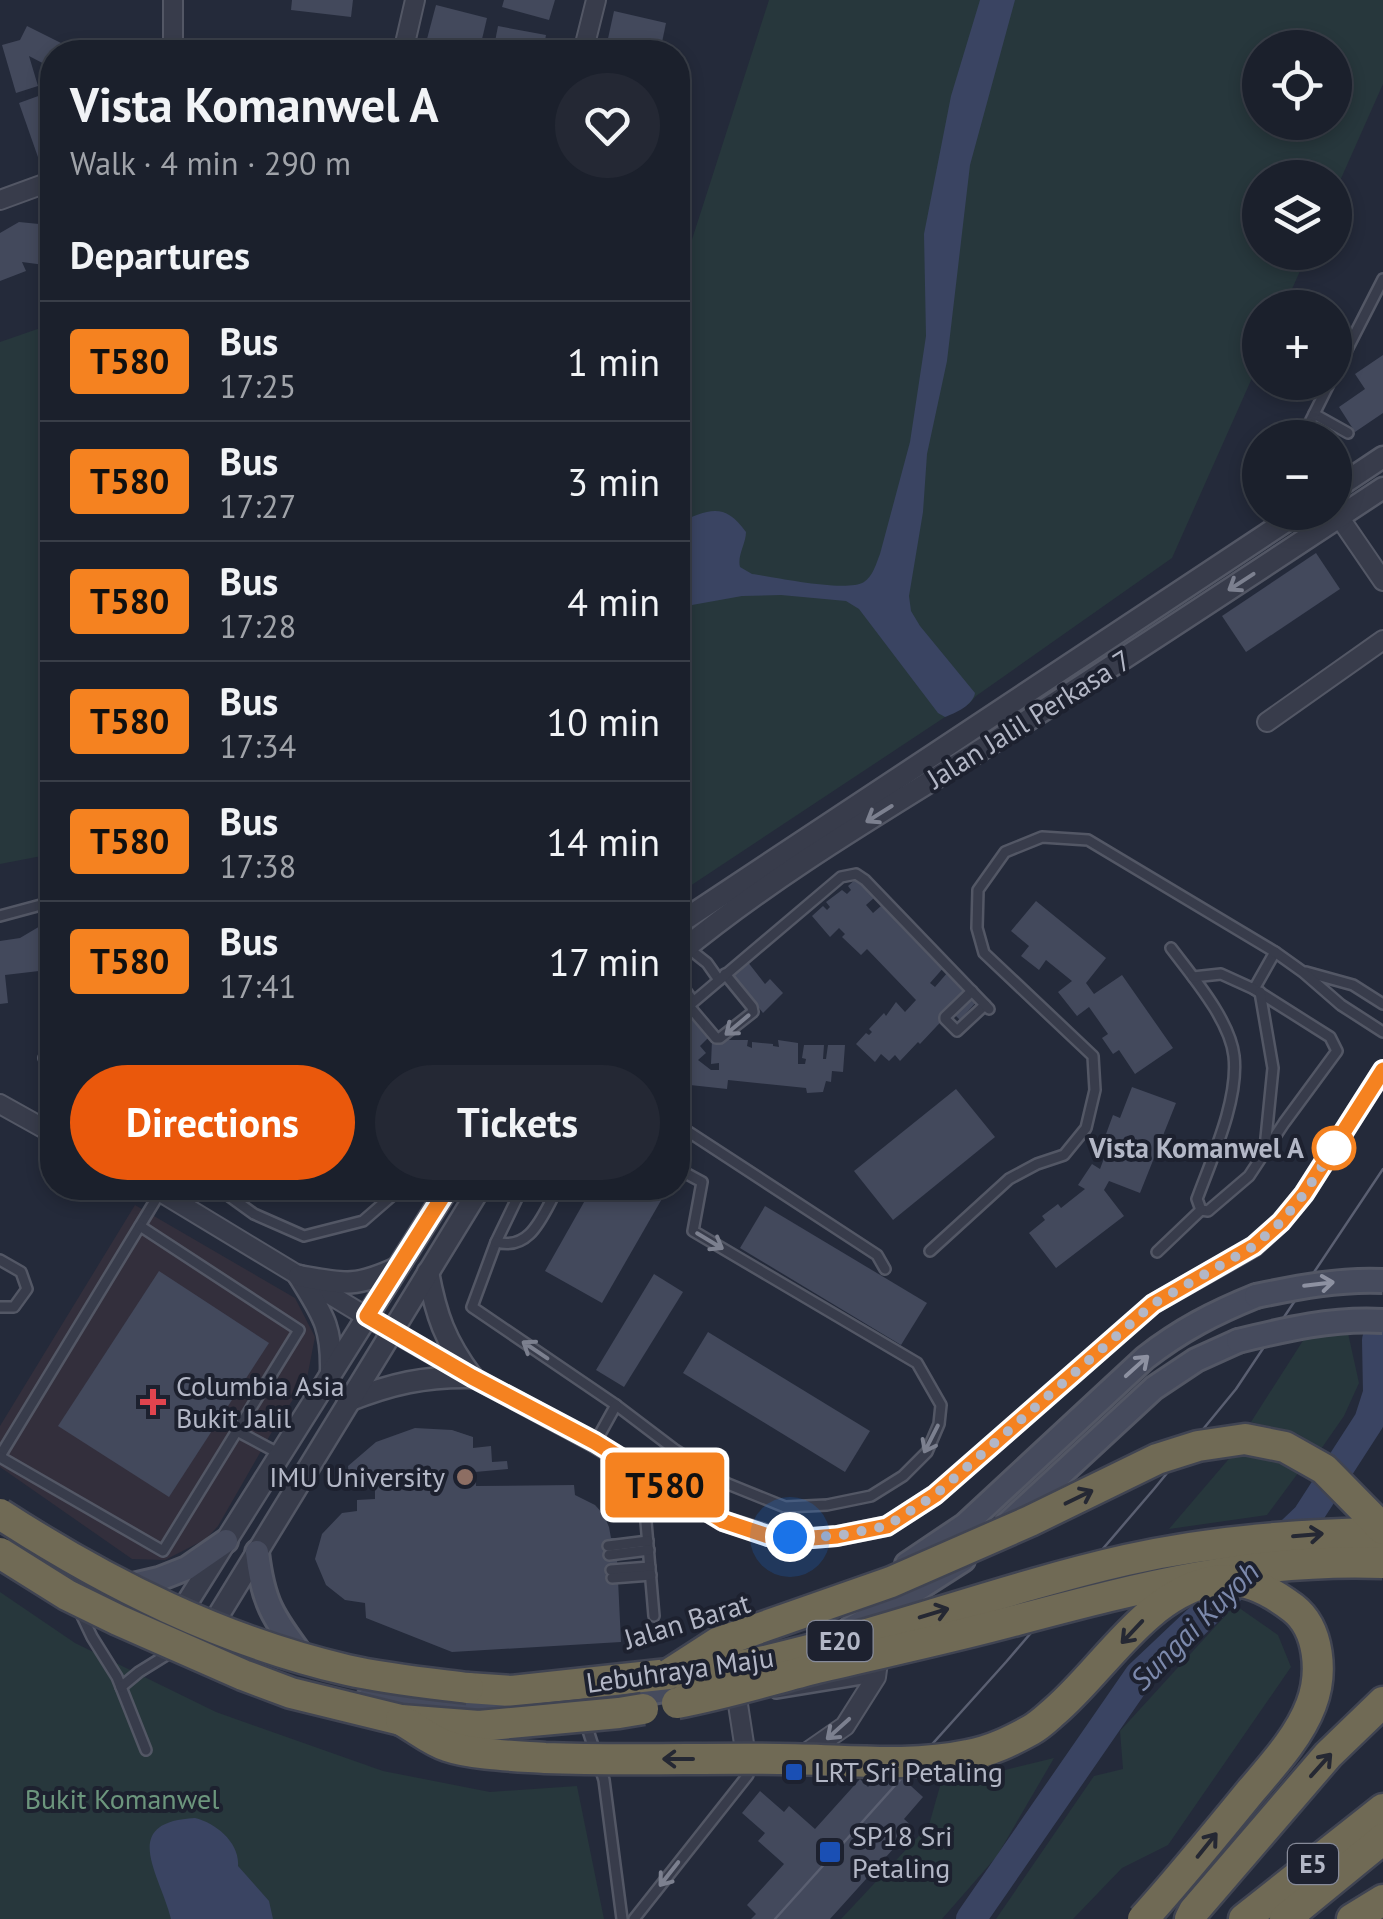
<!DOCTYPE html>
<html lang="en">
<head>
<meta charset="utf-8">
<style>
	:root { --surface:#1b202c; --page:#242834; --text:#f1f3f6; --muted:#a0a3a9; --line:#393e48; --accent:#ea580c }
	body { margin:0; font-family:"PT Sans",sans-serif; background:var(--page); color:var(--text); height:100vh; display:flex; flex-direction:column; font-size:38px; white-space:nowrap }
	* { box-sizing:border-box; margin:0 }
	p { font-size:32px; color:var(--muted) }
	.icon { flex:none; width:55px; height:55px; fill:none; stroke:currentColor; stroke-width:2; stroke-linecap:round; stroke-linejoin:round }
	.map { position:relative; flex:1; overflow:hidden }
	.details { position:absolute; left:40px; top:40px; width:650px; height:1160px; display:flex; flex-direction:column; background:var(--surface); border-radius:40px; box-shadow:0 5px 15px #0003,0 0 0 2px var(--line) }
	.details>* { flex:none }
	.badge { padding:0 20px; border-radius:8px; font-size:35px; line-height:65px }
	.tools { position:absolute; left:1242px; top:30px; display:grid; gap:20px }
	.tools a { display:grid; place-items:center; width:110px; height:110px; border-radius:50%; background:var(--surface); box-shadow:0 5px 15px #0003,0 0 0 2px var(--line); font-size:50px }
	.you { position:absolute; width:50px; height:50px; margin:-25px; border:8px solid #fff; border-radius:50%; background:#1a73e8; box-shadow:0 0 0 15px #1a73e833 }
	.map>.badge { position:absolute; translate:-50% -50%; box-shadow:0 0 0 5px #fff }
	h2 { padding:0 30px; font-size:38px; line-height:90px }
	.round { display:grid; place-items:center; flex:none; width:105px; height:105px; border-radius:52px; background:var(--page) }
	.headline { display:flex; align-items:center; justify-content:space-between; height:170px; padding:0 30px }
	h1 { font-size:48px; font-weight:700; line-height:75px }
	.action { display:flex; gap:20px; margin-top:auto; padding:20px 30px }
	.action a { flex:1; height:115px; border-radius:60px; background:var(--accent); color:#fff; font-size:40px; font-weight:700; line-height:115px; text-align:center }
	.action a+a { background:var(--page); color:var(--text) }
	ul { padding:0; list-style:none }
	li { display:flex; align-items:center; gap:30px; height:120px; padding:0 30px; border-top:2px solid var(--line) }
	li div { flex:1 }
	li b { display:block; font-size:38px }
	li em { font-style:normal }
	li .badge { min-width:110px; font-weight:700; text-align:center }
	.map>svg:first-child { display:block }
	.medical { fill:#332f3c }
	.green { fill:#27373c; fill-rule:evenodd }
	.water { fill:#3a4462 }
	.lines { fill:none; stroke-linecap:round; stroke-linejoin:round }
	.river { stroke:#3a4462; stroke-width:30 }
	.building { fill:#43495c }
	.service-casing { stroke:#535765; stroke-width:14 }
	.minor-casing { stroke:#535765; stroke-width:22 }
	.tertiary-casing { stroke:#535765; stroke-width:25 }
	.secondary-casing { stroke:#535765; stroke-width:28 }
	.motorway-casing { stroke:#404452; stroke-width:35 }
	.service { stroke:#383c4b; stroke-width:9 }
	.minor { stroke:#383c4b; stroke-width:18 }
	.tertiary { stroke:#383c4b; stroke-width:20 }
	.secondary { stroke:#464b5d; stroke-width:22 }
	.motorway { stroke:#706a55; stroke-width:30 }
	.tram { stroke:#5a5f71; stroke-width:2.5 }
	.secondary-bridge-casing { stroke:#535765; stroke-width:28; stroke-linecap:butt }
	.motorway-bridge-casing { stroke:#404452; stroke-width:35; stroke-linecap:butt }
	.secondary-bridge { stroke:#464b5d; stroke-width:22 }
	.motorway-bridge { stroke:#706a55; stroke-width:30 }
	.oneway { stroke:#7c808f }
	.oneway2 { stroke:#8d91a1 }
	.oneway3 { stroke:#252833 }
	.line-casing { stroke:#fff; stroke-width:22 }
	.line { stroke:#f58220; stroke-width:15 }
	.walk { stroke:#b3b7c6; stroke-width:10; stroke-dasharray:0 18 }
	.stop-dot { fill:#fff; stroke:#f58220; stroke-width:5 }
	.health-dot { fill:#e0444e; stroke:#1d212f; stroke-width:4 }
	.education-dot { fill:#8d6e63; stroke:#1d212f; stroke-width:4 }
	.transit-dot { fill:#1a4fb4; stroke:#1d212f; stroke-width:4 }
	.labels { text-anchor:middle; stroke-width:8; stroke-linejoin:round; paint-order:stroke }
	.shield { fill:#1d212f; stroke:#868a99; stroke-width:2.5 }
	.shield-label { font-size:25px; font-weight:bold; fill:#b3b7c6 }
	.street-label { font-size:28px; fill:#b3b7c6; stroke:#1d212f }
	.stop-label { font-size:28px; font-weight:bold; fill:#b3b7c6; stroke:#1d212f; text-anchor:end }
	.poi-label { font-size:28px; fill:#b3b7c6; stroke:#1d212f; text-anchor:start }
	.park-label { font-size:28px; fill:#6c967d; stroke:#1d212f }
	.water-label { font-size:30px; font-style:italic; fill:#7c89ac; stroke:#1d212f }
</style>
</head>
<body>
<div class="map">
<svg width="1383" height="1919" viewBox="0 0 1383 1919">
	<rect width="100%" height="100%" fill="#242a3a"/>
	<polygon class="medical" points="135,1205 295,1298 315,1337 307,1378 273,1430 218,1526 206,1539 165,1560 132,1559 0,1467 0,1426"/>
	<g class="green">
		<path d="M769 0H1383V84L1335 192V178H1260V252L1308 253 1284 307 1260 308V360L1172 558 976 696 969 704 945 717 678 894V283ZM1260 48H1335V122H1260Z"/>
		<polygon points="52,324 52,854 0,864 0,342"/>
		<polygon points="1348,1333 1359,1383 1344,1416 1321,1449 1298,1434 1251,1422 1304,1339"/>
		<polygon points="1233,1454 1262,1454 1301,1469 1267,1515 1169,1529"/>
		<polygon points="0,1592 75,1643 216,1712 383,1771 490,1792 577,1786 604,1919 0,1919"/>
		<polygon points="1235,1605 1278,1635 1291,1667 1168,1845 1122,1868 1073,1919 996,1919 1094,1776 1123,1769 1120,1731"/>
		<polygon points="1054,1758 997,1856 942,1919 841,1919 929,1825 940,1786"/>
	</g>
	<g class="water">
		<path d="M980 0H1015L970 165 947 361 927 454 923 512 909 596 911 611 920 626 975 693C973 705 956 713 945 717L938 713 859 609 846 601 781 595 742 596 692 605 678 601V523C708 510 724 501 746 532 746 544 737 555 740 567L752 574C774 577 846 593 864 582 873 576 876 564 880 554L910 442 926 336 924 234 951 96Z"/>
		<path d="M195 1818C216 1823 240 1843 238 1866L269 1901 273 1919H171C160 1874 118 1822 195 1818Z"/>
	</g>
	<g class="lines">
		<polyline class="river" points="971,1919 1139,1676 1307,1517 1369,1421 1378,1393 1377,1340 1383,1323"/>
	</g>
	<g class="building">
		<polygon points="292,0 353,0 351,17 291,10"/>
		<polygon points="504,0 555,0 549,20 502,7"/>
		<polygon points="436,5 487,18 479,52 427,39"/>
		<polygon points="614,11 666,23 660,52 649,52 607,43"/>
		<polygon points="27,26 79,52 52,52 52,68 29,56 38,86 16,93 2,45 20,40"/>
		<polygon points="498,26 546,35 543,52 493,52"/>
		<polygon points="52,91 52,155 39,160 19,103"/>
		<polygon points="50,217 52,217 52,266 22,262 26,271 0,281 0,233 19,222 49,225"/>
		<polygon points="1383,355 1383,413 1355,432 1339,407 1365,389 1355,374"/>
		<polygon points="1316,553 1340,589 1246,652 1222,616"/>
		<polygon points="858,877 875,897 866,905 873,913 881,906 893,917 895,916 945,966 930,983 935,987 948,972 978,1000 960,1020 951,1011 920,1044 918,1042 900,1061 895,1055 889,1061 881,1054 875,1062 856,1044 866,1033 869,1035 872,1032 869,1029 884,1013 886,1016 896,1002 905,1012 916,1000 867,949 861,955 842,937 845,934 839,928 830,937 812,916 823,906 827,910 830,907 826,902 842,890 847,894 851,890 848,886"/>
		<polygon points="1036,901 1106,958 1086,983 1094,994 1122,975 1173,1048 1135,1074 1119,1050 1113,1054 1102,1038 1108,1034 1089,1007 1077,1016 1058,992 1072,981 1046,960 1039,970 1021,956 1029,946 1011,931"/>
		<polygon points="52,919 52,961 39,971 5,975 8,1003 0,1004 0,941 20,938"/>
		<polygon points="747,961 765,984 770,979 783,993 763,1013 732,974"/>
		<polygon points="693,1018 709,1037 700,1046 706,1053 698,1060 711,1070 719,1070 719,1063 711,1064 712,1040 748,1040 747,1046 752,1048 752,1042 773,1044 773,1046 779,1047 778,1040 798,1043 798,1064 805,1064 806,1059 802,1058 804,1045 824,1045 823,1059 826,1059 828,1045 845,1045 843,1072 832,1071 831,1082 826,1081 823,1092 807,1093 806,1088 728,1080 727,1089 690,1085 682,1075 680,1077 678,1075 678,1030 682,1035 686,1031 683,1027"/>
		<polygon points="1132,1087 1176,1103 1140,1193 1109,1181 1104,1190 1124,1216 1056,1268 1029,1233 1045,1220 1042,1216 1058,1204 1061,1208 1085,1189 1078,1185 1092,1164 1100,1169 1112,1137 1106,1134 1113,1115 1120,1118"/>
		<polygon points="956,1089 995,1137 893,1220 854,1171"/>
		<polygon points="255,1188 283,1188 274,1201"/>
		<polygon points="592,1188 661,1188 667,1190 602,1303 545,1271"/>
		<polygon points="765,1206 927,1303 901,1345 740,1248"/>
		<polygon points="159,1271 269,1343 169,1497 58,1426"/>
		<polygon points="654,1274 683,1292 624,1387 596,1370"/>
		<polygon points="708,1332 870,1431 845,1472 683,1373"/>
		<polygon points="415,1428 452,1430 473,1437 473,1448 491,1446 492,1462 507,1461 508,1469 475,1472 476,1486 574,1485 575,1495 595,1505 604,1515 609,1527 611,1538 616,1538 621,1642 452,1652 366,1618 365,1603 345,1600 326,1585 315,1559 322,1534 342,1513 357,1511 357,1500 375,1499 375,1478 349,1480 348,1466 376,1442"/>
		<polygon points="888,1765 923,1797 904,1819 913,1827 830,1919 751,1919 756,1914 747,1905 784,1864 758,1841 765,1833 742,1813 760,1791 784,1812 789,1806 815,1829 860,1779 868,1787"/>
	</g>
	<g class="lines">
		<g class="service-casing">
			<g id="service">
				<polyline points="1335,373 1383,279"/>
				<polyline points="1314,414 1348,433"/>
				<polyline points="1302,438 1330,382"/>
				<polyline points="0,916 52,902"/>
				<polyline points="678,940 707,963 719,980"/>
				<path d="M1171 948C1192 976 1230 1020 1234 1056 1239 1100 1212 1158 1197 1199L1201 1210 1208 1211 1249 1176 1284 1123 1337 1051 1330 1037 1254 989 1275 952"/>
				<polyline points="1306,972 1353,985 1383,1004"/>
				<polyline points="1193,977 1221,974 1254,989"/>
				<polyline points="678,980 693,1001"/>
				<polyline points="972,991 945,1017 945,1019 957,1031 985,1005"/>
				<polyline points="1260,992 1273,1068 1265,1148"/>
				<polyline points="688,1005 716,1038 720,1038 753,1012 752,1007 725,974"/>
				<polyline points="678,1015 841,877 856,874 865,880 989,1009"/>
				<polyline points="52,1045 44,1058 52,1071"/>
				<polyline points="678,1125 877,1255 885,1269"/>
				<polyline points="218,1188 254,1214 304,1236 363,1221 401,1188"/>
				<polyline points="522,1188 496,1242 472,1307 616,1405 674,1449 728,1484 785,1507 827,1505 871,1496 903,1476 927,1452 939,1424 941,1405 917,1363 693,1231 702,1182 678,1169"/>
				<polyline points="176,1199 186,1188"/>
				<path d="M496 1242C532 1252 543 1213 558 1188"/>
				<polyline points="930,1251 1009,1179 1037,1164 1064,1155 1086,1128 1095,1090 1093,1056 984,953 977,928 978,890 1005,852 1042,837 1088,840 1275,952 1303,972 1341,1005 1383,1032"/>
				<polyline points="1157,1252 1201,1210"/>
				<polyline points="0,1260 21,1272 27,1289 14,1307 0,1307"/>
				<polyline points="237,1431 280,1454"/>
				<polyline points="595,1443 616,1405"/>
				<polyline points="0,1456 161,1191"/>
				<polyline points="0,1457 163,1551 299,1330 140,1226"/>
				<polyline points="642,1475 654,1616"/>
				<polyline points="608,1546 648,1541"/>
				<polyline points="609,1555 649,1550"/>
				<polyline points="611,1570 650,1567"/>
				<polyline points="612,1578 651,1575"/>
				<polyline points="82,1616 92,1637 117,1677 146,1750"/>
				<polyline points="121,1687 139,1672 168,1654"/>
				<polyline points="776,1693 874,1677"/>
				<polyline points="585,1721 604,1780 622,1919"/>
				<polyline points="634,1919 748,1775"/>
			</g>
		</g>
		<g class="minor-casing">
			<g id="minor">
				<polyline points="173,0 173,52"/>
				<polyline points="403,52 415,0"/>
				<polyline points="583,52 596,0"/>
				<polyline points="0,200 52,181"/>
				<polyline points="1335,511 1383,581"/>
				<polyline points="1267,722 1383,640"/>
				<polyline points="0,1104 52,1133"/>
				<polyline points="154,1188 367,1317 472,1377 595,1443 723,1521 769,1535 812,1538 837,1536 887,1526 935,1495 1153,1304 1254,1247 1281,1222 1304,1194 1383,1070"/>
				<polyline points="735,1685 747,1763"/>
				<polyline points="799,1758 845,1726 876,1677 880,1647"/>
			</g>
		</g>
		<g class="tertiary-casing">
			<g id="tertiary">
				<polyline points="1335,489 1383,457"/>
				<polyline points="678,924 1300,512"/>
				<path d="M678 954C777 872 890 807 1000 738 1129 656 1256 572 1383 488"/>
				<path d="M428 1272C436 1315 445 1341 472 1377"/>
				<path d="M299 1276C322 1314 332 1325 331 1371"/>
				<path d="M299 1276C344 1284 354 1288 397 1268"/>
				<path d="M348 1401C391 1384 425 1376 472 1377"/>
				<polyline points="180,1614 448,1188"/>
				<polyline points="210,1629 480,1188"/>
			</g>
		</g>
		<g class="secondary-casing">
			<g id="secondary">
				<polyline points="1007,1524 1154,1388 1196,1360 1238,1341"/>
				<path d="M257 1552C263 1605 274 1618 305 1660"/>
				<path d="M907 1564 965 1525 1145 1358C1181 1330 1214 1313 1256 1296"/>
				<polyline points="125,1587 159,1579 187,1568 226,1541"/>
				<polyline points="850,1629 885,1610 963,1560"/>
				<polyline points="610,1700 664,1690 696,1680"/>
				<polyline points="366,1701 489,1709 529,1708"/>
			</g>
		</g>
		<g class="motorway-casing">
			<g id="motorway">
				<polyline points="468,1688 512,1691 669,1674"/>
				<polyline points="1190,1919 1194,1911 1328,1755 1383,1702"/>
				<polyline points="1244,1919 1383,1809"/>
				<polyline points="1285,1919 1383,1839"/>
				<polyline points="1352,1919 1383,1900"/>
			</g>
		</g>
		<use href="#service" class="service"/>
		<use href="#minor" class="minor"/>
		<use href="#tertiary" class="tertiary"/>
		<use href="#secondary" class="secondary"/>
		<use href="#motorway" class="motorway"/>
		<polyline class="tram" points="775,1919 1006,1662 1154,1489 1236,1389 1383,1169"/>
		<g class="secondary-bridge-casing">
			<g id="secondary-bridge">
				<path d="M1256 1296C1299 1287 1340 1279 1383 1281"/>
				<path d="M1238 1341C1287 1329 1333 1318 1383 1321"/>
			</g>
		</g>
		<g class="motorway-bridge-casing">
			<g id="motorway-bridge">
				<path d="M0 1514C108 1584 222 1641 347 1670 387 1679 428 1683 468 1688"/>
				<polyline points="0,1553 67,1595 118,1620 243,1675 291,1693 401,1720 479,1726 619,1713 643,1709"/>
				<path d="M677 1673C705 1669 733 1668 760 1662 884 1634 1003 1588 1126 1560 1211 1541 1297 1534 1383 1533"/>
				<polyline points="669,1674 717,1643 891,1582 1030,1521 1157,1459 1198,1446 1245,1439 1285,1447 1324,1469 1383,1529"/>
				<path d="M677 1703C725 1694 770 1680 817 1668 884 1652 951 1638 1017 1620 1142 1587 1252 1558 1383 1563"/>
				<path d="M401 1720C416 1728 431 1741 447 1746 473 1755 517 1756 545 1758 623 1761 701 1758 779 1759 841 1759 907 1768 968 1755 991 1751 1011 1741 1031 1730 1040 1725 1047 1718 1055 1711 1103 1670 1144 1597 1209 1582 1241 1575 1268 1589 1293 1608 1320 1629 1323 1674 1311 1705 1299 1737 1272 1766 1250 1792 1215 1835 1180 1878 1143 1919"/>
			</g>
		</g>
		<use href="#secondary-bridge" class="secondary-bridge"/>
		<use href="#motorway-bridge" class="motorway-bridge"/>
	</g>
	<defs><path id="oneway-shaft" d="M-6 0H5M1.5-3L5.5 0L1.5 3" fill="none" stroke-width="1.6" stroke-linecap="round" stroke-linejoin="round" transform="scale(2.5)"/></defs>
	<g class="oneway">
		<use href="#oneway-shaft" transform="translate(1241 582) rotate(147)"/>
		<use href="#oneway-shaft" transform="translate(879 814) rotate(148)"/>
		<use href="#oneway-shaft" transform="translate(737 1025) rotate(140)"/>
		<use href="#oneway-shaft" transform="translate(710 1241) rotate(31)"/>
		<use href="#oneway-shaft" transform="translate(535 1350) rotate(-146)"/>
		<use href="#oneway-shaft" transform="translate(931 1439) rotate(117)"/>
		<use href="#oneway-shaft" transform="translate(838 1729) rotate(138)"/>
		<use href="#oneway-shaft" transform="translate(669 1874) rotate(128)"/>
	</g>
	<g class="oneway2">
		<use href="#oneway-shaft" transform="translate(1319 1284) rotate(-7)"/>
		<use href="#oneway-shaft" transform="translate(1137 1366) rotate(-42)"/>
	</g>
	<g class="oneway3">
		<use href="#oneway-shaft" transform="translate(1079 1497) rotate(-26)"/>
		<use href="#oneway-shaft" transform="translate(1308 1535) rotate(-5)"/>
		<use href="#oneway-shaft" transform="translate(934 1613) rotate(-17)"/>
		<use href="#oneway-shaft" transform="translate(1132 1632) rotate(133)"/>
		<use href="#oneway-shaft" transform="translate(678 1759) rotate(180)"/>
		<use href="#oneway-shaft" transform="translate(1321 1765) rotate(-48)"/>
		<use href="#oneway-shaft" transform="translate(1207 1845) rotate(-51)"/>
	</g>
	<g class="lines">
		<g class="line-casing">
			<polyline id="line" points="448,1188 367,1316 472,1377 595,1442 723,1521 768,1536 812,1538 837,1536 887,1526 935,1495 1153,1304 1254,1246 1281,1222 1304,1194 1383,1070"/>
		</g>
		<use href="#line" class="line"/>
		<polyline class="walk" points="790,1537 837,1536 887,1526 935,1495 1153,1304 1254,1246 1281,1222 1304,1194 1334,1148"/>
	</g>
	<circle class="stop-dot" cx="1334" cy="1148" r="20"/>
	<path class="health-dot" d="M148 1387h10v10h10v10h-10v10h-10v-10h-10v-10h10z"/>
	<circle class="education-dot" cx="465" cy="1477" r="10"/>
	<g class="transit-dot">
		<rect x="784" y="1762" width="20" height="20" rx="5"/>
		<rect x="818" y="1840" width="24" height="24" rx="5"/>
	</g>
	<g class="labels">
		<g class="shield">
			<rect x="807.5" y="1621" width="65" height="40" rx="8"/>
			<rect x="1288" y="1844" width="50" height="40" rx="8"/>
		</g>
		<g class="shield-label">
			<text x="840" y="1650">E20</text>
			<text x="1313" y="1873">E5</text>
		</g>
		<g class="street-label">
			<text transform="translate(1029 719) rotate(-32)" y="10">Jalan Jalil Perkasa 7</text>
			<text transform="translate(687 1621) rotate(-17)" y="10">Jalan Barat</text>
			<text transform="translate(680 1670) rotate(-8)" y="10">Lebuhraya Maju</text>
		</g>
		<g class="stop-label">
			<text x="1304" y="1158">Vista Komanwel A</text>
		</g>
		<g class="poi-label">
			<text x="176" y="1396">Columbia Asia<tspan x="176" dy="32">Bukit Jalil</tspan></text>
			<text x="445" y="1487" text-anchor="end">IMU University</text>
			<text x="814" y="1782">LRT Sri Petaling</text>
			<text x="852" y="1846">SP18 Sri<tspan x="852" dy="32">Petaling</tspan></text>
		</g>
		<g class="park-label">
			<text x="122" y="1809">Bukit Komanwel</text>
		</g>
		<g class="water-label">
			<text transform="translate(1195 1626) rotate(-45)" y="10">Sungai Kuyoh</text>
		</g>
	</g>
</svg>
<div class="tools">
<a><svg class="icon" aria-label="locate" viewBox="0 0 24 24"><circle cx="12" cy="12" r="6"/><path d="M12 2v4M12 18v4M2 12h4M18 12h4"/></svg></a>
<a><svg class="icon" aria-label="layers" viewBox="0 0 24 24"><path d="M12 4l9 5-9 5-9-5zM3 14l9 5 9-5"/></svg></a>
<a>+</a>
<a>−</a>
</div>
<div class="you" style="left:790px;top:1537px"></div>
<b class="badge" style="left:665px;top:1485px;background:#f58220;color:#111">T580</b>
<section class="details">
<div class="headline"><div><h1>Vista Komanwel A</h1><p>Walk · 4 min · 290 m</p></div><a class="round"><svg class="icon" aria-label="heart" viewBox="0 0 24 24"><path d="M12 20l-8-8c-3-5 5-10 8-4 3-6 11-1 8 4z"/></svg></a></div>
<h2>Departures</h2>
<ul>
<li><span class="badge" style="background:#f58220;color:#111">T580</span><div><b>Bus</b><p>17:25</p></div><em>1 min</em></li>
<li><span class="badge" style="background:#f58220;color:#111">T580</span><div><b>Bus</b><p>17:27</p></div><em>3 min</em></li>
<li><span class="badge" style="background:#f58220;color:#111">T580</span><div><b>Bus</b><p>17:28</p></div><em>4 min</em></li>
<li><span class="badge" style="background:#f58220;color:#111">T580</span><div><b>Bus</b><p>17:34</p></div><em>10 min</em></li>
<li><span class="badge" style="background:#f58220;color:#111">T580</span><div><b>Bus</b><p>17:38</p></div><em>14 min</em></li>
<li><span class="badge" style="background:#f58220;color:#111">T580</span><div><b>Bus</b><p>17:41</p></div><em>17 min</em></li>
</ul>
<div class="action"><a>Directions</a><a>Tickets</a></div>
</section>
</div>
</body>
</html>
